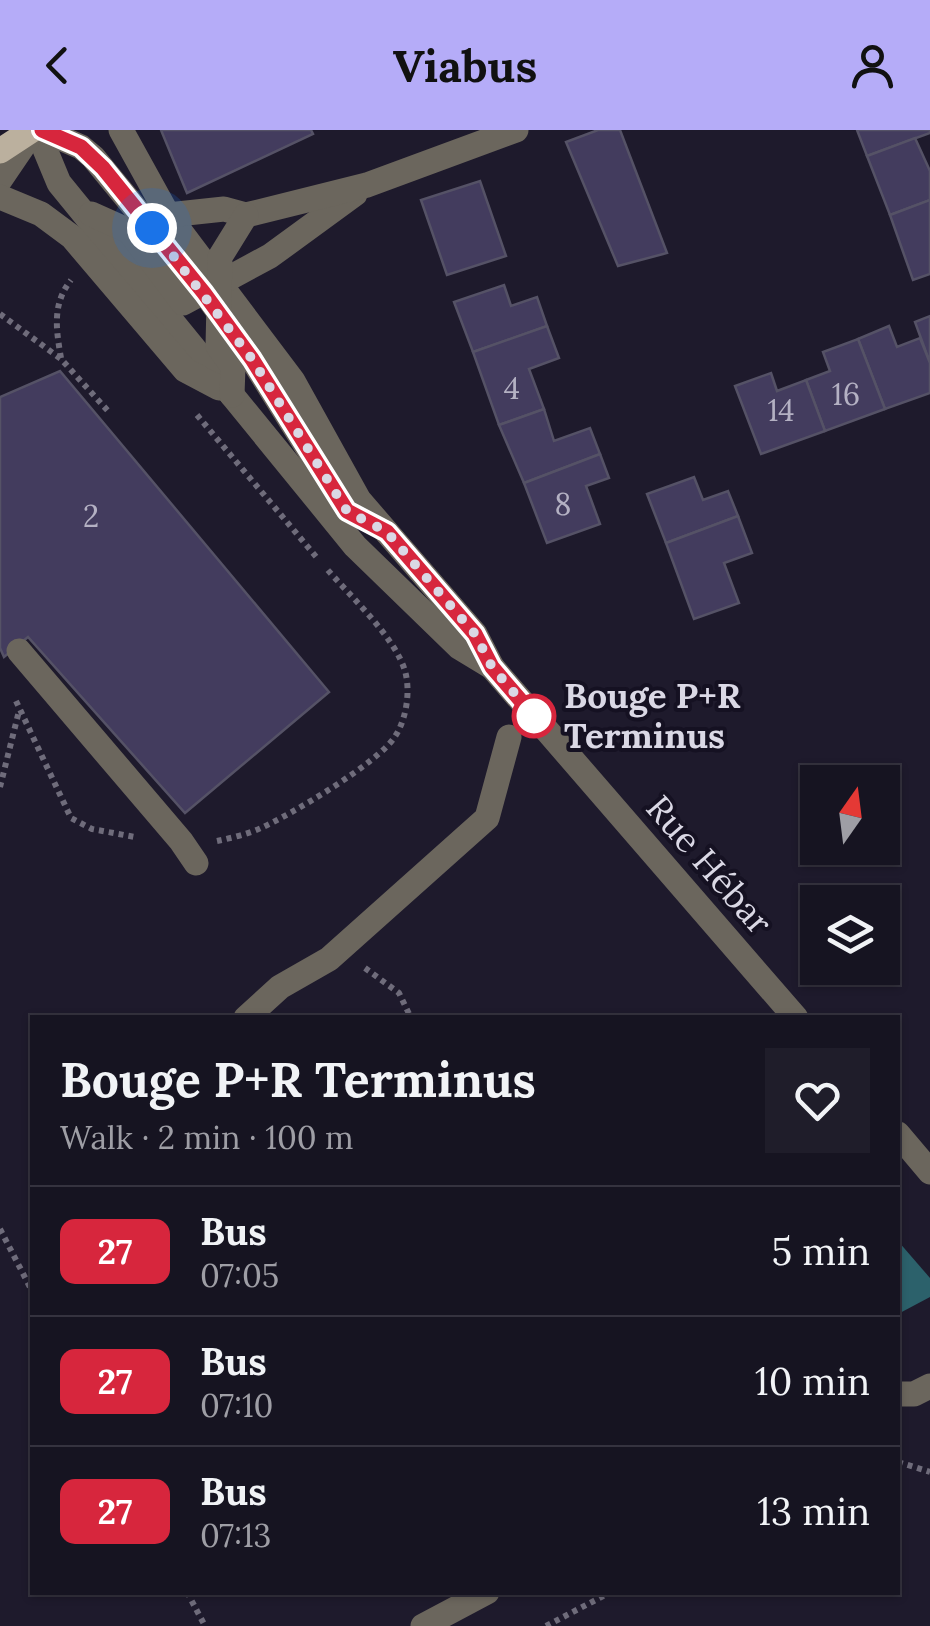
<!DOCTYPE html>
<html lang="en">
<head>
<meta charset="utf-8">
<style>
	:root { --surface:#161421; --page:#1f1d2a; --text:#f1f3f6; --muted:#9e9ea5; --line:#35333f; --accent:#b5acf8 }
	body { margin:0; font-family:Lora,serif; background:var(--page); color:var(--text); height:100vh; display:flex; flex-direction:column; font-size:38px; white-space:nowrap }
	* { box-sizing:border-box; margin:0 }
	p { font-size:32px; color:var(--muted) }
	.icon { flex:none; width:55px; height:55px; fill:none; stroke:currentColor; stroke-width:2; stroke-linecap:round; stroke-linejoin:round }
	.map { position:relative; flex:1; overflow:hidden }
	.panel { position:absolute; left:30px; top:885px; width:870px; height:580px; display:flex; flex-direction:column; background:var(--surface); border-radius:0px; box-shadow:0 2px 8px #0004,0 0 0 2px var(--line) }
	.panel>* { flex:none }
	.badge { padding:0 20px; border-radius:15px; font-size:35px; line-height:65px }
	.needle { width:65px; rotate:14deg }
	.controls { position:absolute; left:800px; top:635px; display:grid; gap:20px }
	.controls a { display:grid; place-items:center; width:100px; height:100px; border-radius:0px; background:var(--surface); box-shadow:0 2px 8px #0004,0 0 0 2px var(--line); font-size:50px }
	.you { position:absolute; width:50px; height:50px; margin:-25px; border:8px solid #fff; border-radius:50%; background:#1a73e8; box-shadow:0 0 0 15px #1a73e833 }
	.map>.badge { position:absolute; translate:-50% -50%; box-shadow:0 0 0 5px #fff }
	.round { display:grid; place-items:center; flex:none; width:105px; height:105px; border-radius:0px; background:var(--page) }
	.headline { display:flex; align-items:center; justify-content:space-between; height:170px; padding:0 30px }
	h1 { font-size:48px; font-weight:800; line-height:75px }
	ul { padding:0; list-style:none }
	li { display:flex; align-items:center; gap:30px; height:130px; padding:0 30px; border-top:2px solid var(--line) }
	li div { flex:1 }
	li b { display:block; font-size:38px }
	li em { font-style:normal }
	li .badge { min-width:110px; font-weight:700; text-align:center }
	header { display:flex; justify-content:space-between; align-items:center; height:130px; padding:0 30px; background:var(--accent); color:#111; font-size:45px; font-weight:800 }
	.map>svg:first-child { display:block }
	.water { fill:#2c616b }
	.building { fill:#433c5e; stroke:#555266; stroke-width:2.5 }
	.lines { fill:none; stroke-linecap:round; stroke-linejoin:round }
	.path { stroke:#6f6c7b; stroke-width:6; stroke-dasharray:5 5; stroke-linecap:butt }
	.minor { stroke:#6b665d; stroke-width:25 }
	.major { stroke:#bbb09e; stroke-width:25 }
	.line-casing { stroke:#fff; stroke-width:22 }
	.line { stroke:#d7263d; stroke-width:15 }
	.walk { stroke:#dad8e5; stroke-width:10; stroke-dasharray:0 18 }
	.stop-dot { fill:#fff; stroke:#d7263d; stroke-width:5 }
	.labels { text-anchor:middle; stroke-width:8; stroke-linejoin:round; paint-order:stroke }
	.number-label { font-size:30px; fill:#b4b1c3 }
	.stop-label { font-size:35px; font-weight:bold; fill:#dad8e5; stroke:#151122; text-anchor:start }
	.street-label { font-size:35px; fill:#dad8e5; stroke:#151122 }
</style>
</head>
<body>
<header><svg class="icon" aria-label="back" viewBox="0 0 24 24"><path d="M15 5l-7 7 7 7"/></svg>Viabus<svg class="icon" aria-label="person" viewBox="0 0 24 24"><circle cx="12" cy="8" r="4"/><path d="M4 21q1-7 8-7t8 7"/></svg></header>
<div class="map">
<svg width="930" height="1496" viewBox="0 0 930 1496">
	<rect width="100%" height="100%" fill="#1e1a2c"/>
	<polygon class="water" points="898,1111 930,1148 930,1167 898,1184"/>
	<g class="building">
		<polygon points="161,0 311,0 313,4 187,63"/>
		<polygon points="598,0 620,0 667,123 618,136 566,12"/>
		<polygon points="857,0 930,0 930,3 867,26"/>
		<polygon points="915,8 930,41 930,70 890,85 867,26"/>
		<polygon points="480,51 506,126 447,145 421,70"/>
		<polygon points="930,70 930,144 913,150 890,85"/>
		<polygon points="504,155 511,176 537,167 547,196 473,222 454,172"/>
		<polygon points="930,186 930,233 915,192"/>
		<polygon points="547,196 559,228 529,239 544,279 499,295 473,222"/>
		<polygon points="889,196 897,217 920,208 930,233 930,263 885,279 858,209"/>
		<polygon points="858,209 885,279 825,301 806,250 830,241 823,222"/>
		<polygon points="60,241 329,562 185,683 28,507 4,527 0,518 0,267"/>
		<polygon points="771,243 777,261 806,250 825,301 761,324 735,256"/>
		<polygon points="544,279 554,311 590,298 600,324 524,353 499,295"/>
		<polygon points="600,324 609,348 586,356 600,394 547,413 524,353"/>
		<polygon points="694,347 703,370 728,361 738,386 666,413 647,364"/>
		<polygon points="738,386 752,423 724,433 739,473 694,489 666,413"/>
	</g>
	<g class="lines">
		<g class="path">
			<polyline points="0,184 61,229 108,281"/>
			<path d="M61 228C56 199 52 174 71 150"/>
			<polyline points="197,285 318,429"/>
			<polyline points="16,571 71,688 92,699 135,707"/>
			<polyline points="0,657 19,581"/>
			<path d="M217 711C231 708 248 704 261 698 292 684 376 634 394 608 406 591 411 562 405 541 395 507 350 466 326 438"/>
			<polyline points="365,838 399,863 411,888"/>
			<polyline points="0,1099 32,1161"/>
			<polyline points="898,1332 930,1342"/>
			<polyline points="187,1462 205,1496"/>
			<polyline points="546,1496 611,1462"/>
		</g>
		<g class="minor">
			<polyline points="37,0 59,53 355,416 459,517 492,537"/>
			<polyline points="42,0 81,17 93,27 205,163 252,229 347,381"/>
			<polyline points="121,0 168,85 293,251 359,370 475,504 492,537 796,888"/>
			<polyline points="0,50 34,0"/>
			<polyline points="0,67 41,84 72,107 185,240 219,258"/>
			<polyline points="91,84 129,101 183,173 270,126 355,64"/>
			<polyline points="158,92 168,85 224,79 246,85 367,55 516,0"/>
			<polyline points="232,265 233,237 218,216 220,127 246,85"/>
			<polyline points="19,521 181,711 196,733"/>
			<polyline points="246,888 280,857 329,829 487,688 509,607"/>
			<polyline points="898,1004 930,1042"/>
			<polyline points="898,1264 914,1264 930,1256"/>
			<polyline points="423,1496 487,1462"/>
		</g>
		<polyline class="major" points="0,21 32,0"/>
	</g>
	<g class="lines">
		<g class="line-casing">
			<polyline id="line" points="42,0 81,17 103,38 204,163 252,229 347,381 387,402 475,504 492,537 534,586"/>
		</g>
		<use href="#line" class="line"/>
		<polyline class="walk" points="152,98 252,229 347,381 387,402 475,504 492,537 534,586"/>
	</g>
	<circle class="stop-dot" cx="534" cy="586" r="20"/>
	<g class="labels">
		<g class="number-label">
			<text x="512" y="269">4</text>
			<text x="846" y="275">16</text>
			<text x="781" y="291">14</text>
			<text x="563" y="385">8</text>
			<text x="91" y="397">2</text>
		</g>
		<g class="stop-label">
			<text x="564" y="578">Bouge P+R<tspan x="564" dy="40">Terminus</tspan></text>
		</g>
		<g class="street-label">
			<text transform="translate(709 735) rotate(49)" y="12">Rue Hébar</text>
		</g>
	</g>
</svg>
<div class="controls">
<a><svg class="needle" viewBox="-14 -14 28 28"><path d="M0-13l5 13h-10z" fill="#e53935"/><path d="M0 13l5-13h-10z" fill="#9e9ea5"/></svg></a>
<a><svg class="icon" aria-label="layers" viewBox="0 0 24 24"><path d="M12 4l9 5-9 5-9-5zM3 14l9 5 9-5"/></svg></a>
</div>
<div class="you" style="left:152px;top:98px"></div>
<section class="panel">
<div class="headline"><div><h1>Bouge P+R Terminus</h1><p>Walk · 2 min · 100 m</p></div><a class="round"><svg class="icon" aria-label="heart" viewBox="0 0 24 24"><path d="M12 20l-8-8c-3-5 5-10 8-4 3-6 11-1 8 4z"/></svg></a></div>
<ul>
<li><span class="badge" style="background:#d7263d;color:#fff">27</span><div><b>Bus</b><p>07:05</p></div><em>5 min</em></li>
<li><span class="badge" style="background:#d7263d;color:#fff">27</span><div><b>Bus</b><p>07:10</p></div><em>10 min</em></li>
<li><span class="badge" style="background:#d7263d;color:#fff">27</span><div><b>Bus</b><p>07:13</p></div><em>13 min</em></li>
</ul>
</section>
</div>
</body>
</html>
